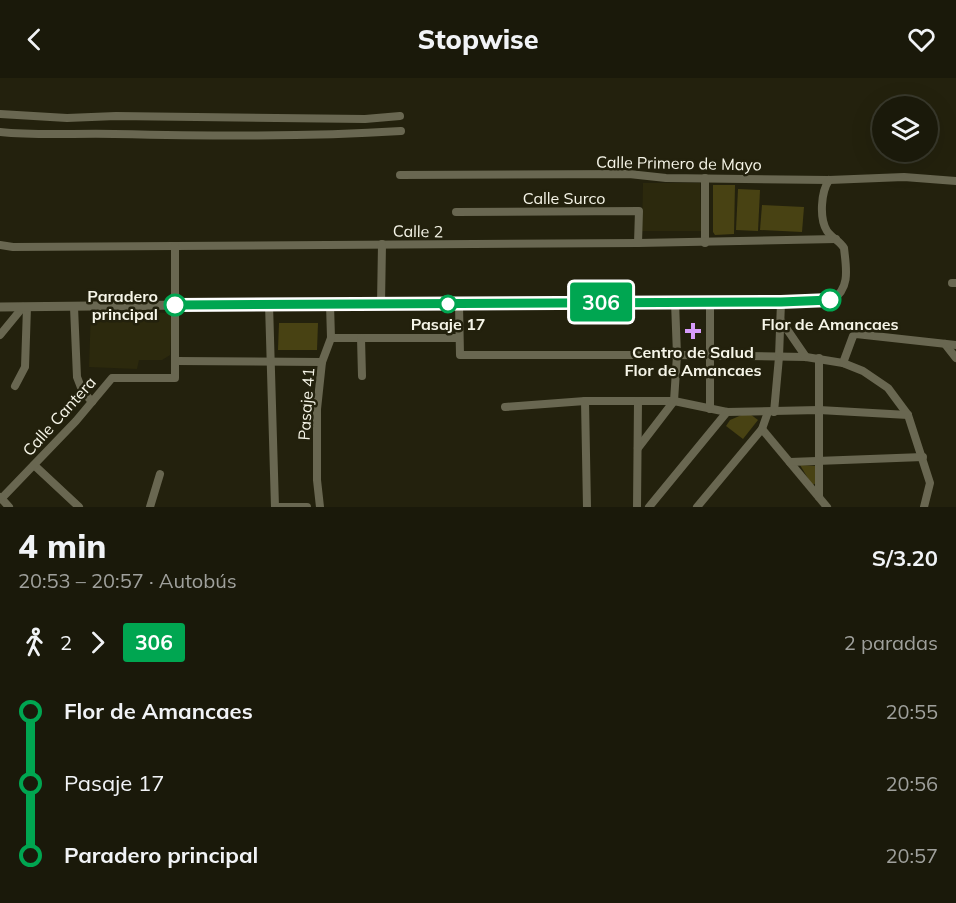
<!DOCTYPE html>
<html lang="es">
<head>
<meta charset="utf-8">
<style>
	:root { --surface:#1a190a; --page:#232213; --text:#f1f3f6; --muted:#9fa09c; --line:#38382b }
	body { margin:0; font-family:Mulish,sans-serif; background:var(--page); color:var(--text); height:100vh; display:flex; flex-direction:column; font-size:22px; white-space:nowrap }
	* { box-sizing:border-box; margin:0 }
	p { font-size:20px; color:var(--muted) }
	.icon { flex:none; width:33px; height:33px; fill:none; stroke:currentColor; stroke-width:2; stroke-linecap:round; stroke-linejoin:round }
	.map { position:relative; height:429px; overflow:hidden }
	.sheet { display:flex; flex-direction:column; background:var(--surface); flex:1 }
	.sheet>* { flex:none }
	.badge { padding:0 12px; border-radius:4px; font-size:21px; line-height:39px }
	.controls { position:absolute; left:872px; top:18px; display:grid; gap:12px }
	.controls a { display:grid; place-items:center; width:66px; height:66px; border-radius:50%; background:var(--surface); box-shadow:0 6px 24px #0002,0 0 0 2px var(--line); font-size:30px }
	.map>.badge { position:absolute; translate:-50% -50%; box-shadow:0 0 0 3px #fff }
	.legs { display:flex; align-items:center; gap:9px; height:66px; padding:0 18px; font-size:20px }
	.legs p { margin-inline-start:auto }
	.head { display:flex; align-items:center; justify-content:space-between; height:102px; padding:0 18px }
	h1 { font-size:33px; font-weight:800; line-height:45px }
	ul { padding:0 18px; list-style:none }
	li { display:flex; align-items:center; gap:21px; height:72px; font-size:22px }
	li i { display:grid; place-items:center; width:9px; height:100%; margin:0 8px; background:currentColor }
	li i::after { content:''; width:15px; height:15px; margin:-8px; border:4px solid; border-radius:50%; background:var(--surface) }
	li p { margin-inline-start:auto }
	li:first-child i { background:linear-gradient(#0000 50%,currentColor 0) }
	li:last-child i { background:linear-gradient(currentColor 50%,#0000 0) }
	header { display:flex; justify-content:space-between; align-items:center; height:78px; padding:0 18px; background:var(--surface); font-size:27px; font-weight:800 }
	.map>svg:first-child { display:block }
	.built { fill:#2c290d }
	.green { fill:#484213 }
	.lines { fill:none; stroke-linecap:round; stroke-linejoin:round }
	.minor { stroke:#696751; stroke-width:8 }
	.tertiary { stroke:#696751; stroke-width:9 }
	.line-1-casing { stroke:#fff; stroke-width:14 }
	.line-1 { stroke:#00a651; stroke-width:9 }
	.stop-1-dot { fill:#fff; stroke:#00a651; stroke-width:3 }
	.poi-dot { fill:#d69bfa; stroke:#23210d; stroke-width:2 }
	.labels { text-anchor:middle; stroke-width:5; stroke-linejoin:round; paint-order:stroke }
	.street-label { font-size:16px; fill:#f6f5e8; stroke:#23210d }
	.stop-label { font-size:16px; font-weight:bold; fill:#f6f5e8; stroke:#23210d }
	.poi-label { font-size:16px; font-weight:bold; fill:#f6f5e8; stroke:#23210d }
</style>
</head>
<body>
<header><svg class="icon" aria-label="back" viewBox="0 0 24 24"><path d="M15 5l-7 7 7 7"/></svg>Stopwise<svg class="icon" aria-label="heart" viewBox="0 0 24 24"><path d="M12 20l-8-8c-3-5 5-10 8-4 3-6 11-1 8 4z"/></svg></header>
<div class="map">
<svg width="956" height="429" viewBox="0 0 956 429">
	<rect width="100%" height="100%" fill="#23210d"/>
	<g class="built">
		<polygon points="643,105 700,105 701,153 642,153"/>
		<polygon points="91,232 172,235 170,277 162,282 139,282 137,291 89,289"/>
	</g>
	<g class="green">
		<polygon points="713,107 735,107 734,156 715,157 713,154"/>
		<polygon points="738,111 760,112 758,153 736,152"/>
		<polygon points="762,127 804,129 802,154 760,152"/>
		<polygon points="279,245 318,245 317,272 278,272"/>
		<polygon points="744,336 750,336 758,342 743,361 726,348 730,342"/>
		<polygon points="800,387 816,388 817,405 812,407"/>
	</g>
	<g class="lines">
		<g class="minor">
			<polyline points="0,36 67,40 116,38 365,41 400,38"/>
			<path d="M0 54C38 58 76 55 114 56 210 58 305 59 401 53"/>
			<polyline points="400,97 629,96 666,100 829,102 904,99 956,103"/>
			<polyline points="705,100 705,165"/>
			<path d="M829 102C821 114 819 140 827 153 832 160 840 163 844 170 846 189 851 210 832 222"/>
			<polyline points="456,134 639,133 638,165"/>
			<polyline points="0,167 13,169 638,165 836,161"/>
			<polyline points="952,205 956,205"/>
			<polyline points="269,226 275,429"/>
			<polyline points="381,226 382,166"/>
			<polyline points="459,226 460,277 677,277 806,279 843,285 863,293 888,310 908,337 930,405 924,429"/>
			<polyline points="74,229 77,299 82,312 92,324"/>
			<polyline points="782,244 806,279"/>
			<polyline points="0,257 23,229"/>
			<polyline points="331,260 459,260"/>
			<polyline points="361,260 362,298"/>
			<polyline points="945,266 956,280"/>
			<polyline points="176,283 322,284"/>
			<polyline points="843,285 853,258 856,256 956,267"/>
			<polyline points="15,308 25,289 27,229"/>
			<polyline points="585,323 587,429"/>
			<polyline points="505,329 585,323 674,323 727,334 819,332 908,337"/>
			<polyline points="710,331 710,224"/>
			<polyline points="774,334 779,279 781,224"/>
			<polyline points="762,351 827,429"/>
			<polyline points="638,370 674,323 677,277 675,224"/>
			<polyline points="790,384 923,379"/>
			<polyline points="34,387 79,429"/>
			<polyline points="0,419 9,429"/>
			<polyline points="819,419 819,280"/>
			<polyline points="1,421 76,343 112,300 175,300 175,168"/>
			<polyline points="150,429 160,396"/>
			<polyline points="279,429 307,429"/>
			<polyline points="320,429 317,402 317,331 322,284 331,260 330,226"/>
			<polyline points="637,429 638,323"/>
			<polyline points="649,429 727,334"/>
			<polyline points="697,429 762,351 768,334"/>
		</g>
		<polyline class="tertiary" points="0,229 269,226 781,224 832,222"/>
	</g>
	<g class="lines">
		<g class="line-1-casing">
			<polyline id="line-1" points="175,227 781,224 830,222"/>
		</g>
		<use href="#line-1" class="line-1"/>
	</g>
	<g class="stop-1-dot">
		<circle cx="830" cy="222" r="10"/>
		<circle cx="448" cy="226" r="8"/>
		<circle cx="175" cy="227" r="10"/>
	</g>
	<path class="poi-dot" d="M690 244h6v6h6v6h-6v6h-6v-6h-6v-6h6z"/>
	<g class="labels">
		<g class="street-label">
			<text transform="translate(679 85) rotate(1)" y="6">Calle Primero de Mayo</text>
			<text x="564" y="126">Calle Surco</text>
			<text transform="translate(418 153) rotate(1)" y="6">Calle 2</text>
			<text transform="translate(306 326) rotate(-86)" y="6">Pasaje 41</text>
			<text transform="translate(59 338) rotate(-48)" y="6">Calle Cantera</text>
		</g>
		<g class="stop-label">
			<text x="158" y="224" text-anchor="end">Paradero<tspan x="158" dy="18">principal</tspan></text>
			<text x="448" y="252">Pasaje 17</text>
			<text x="830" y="252">Flor de Amancaes</text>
		</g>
		<g class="poi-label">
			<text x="693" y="280">Centro de Salud<tspan x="693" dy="18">Flor de Amancaes</tspan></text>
		</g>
	</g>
</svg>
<div class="controls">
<a><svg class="icon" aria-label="layers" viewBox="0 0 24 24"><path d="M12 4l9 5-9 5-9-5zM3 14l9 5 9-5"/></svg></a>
</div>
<b class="badge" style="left:601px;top:224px;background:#00a651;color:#fff">306</b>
</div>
<section class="sheet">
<div class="head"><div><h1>4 min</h1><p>20:53 – 20:57 · Autobús</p></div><b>S/3.20</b></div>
<div class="legs"><svg class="icon" aria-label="walk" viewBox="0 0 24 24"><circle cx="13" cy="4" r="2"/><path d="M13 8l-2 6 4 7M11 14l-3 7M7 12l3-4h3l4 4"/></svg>2<svg class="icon" aria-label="forward" viewBox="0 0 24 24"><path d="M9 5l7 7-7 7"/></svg><b class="badge" style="background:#00a651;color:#fff">306</b><p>2 paradas</p></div>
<ul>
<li><i style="color:#00a651"></i><b>Flor de Amancaes</b><p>20:55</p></li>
<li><i style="color:#00a651"></i><span>Pasaje 17</span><p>20:56</p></li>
<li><i style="color:#00a651"></i><b>Paradero principal</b><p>20:57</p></li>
</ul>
</section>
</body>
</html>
